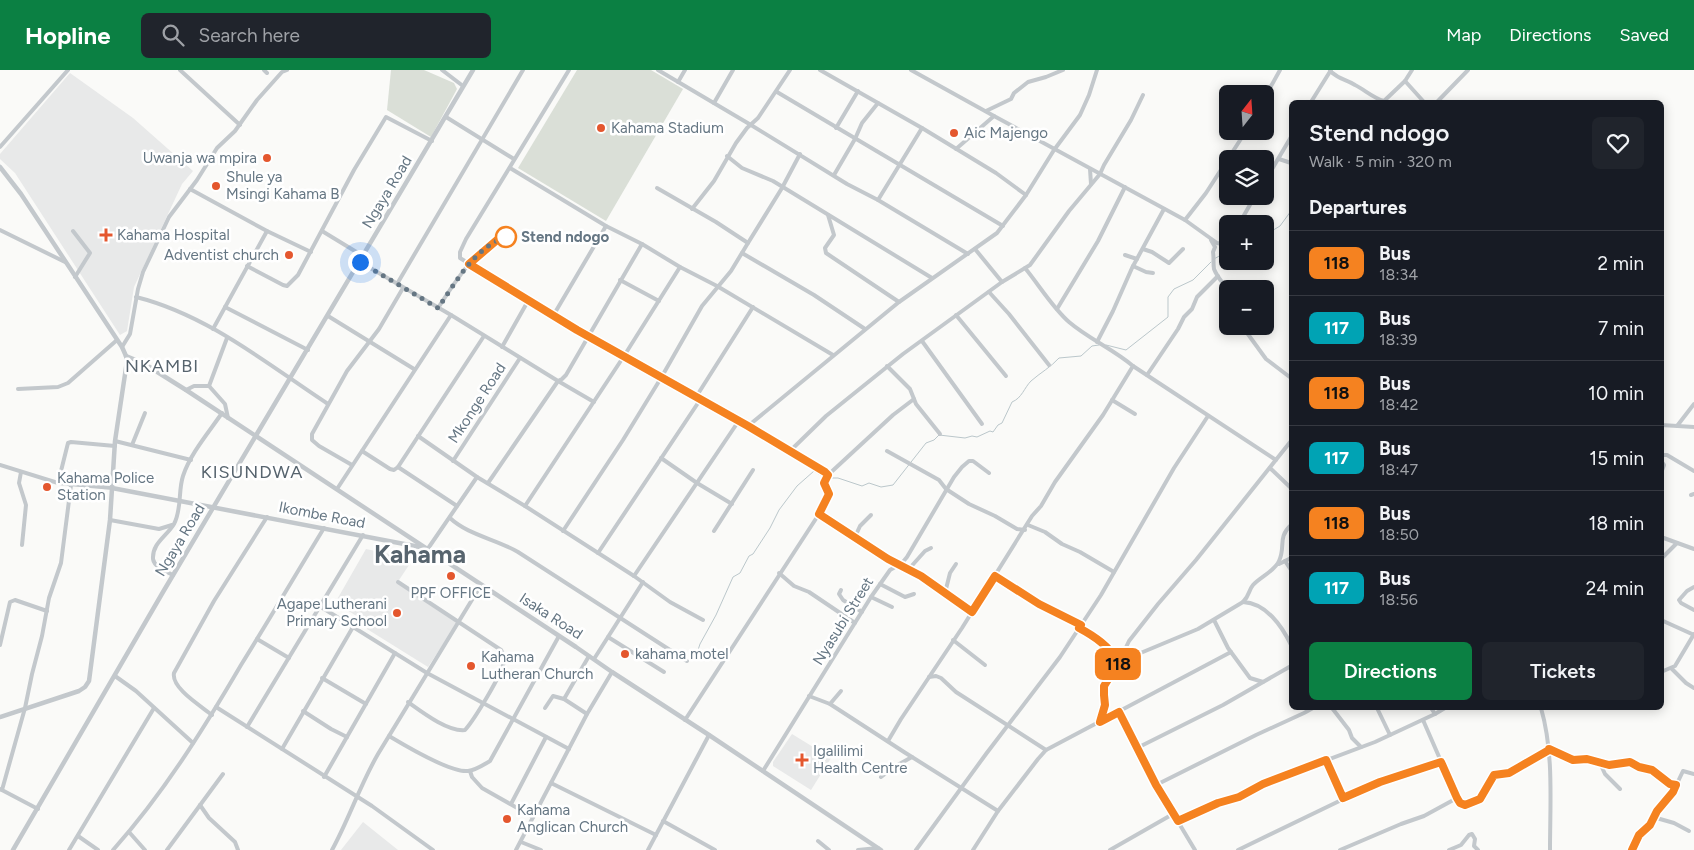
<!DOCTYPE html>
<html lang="en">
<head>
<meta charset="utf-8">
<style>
	:root { --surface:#171b24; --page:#20242c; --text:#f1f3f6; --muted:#9ea1a6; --line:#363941; --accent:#0b8043 }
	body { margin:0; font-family:Figtree,sans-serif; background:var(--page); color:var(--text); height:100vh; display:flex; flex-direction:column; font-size:19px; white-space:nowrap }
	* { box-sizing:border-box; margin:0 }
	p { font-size:16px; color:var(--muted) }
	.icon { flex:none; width:28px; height:28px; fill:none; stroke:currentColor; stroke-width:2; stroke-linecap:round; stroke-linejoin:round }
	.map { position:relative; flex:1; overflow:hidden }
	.sheet { position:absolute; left:1289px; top:30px; width:375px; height:610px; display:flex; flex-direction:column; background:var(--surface); border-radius:8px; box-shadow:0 2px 12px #0003 }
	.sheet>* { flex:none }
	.badge { padding:0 10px; border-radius:8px; font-size:18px; line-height:32px }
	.needle { width:32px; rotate:17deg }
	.controls { position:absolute; left:1219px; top:15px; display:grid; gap:10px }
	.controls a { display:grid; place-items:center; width:55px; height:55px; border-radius:8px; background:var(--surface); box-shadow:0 2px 12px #0003; font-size:25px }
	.you { position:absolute; width:25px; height:25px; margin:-12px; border:4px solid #fff; border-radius:50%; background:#1a73e8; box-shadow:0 0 0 8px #1a73e833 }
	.map>.badge { position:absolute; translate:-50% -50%; box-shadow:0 0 0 2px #fff }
	h2 { padding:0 20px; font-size:19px; line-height:45px }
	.round { display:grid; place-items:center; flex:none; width:52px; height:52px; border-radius:8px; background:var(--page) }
	.summary { display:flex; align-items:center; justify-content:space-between; height:85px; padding:0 20px }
	h1 { font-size:24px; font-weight:600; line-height:38px }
	.action { display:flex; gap:10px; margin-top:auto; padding:10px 20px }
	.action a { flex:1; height:58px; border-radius:8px; background:var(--accent); color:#fff; font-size:20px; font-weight:600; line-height:58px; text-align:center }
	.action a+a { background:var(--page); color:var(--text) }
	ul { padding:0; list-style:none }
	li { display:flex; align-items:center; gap:15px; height:65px; padding:0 20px; border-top:1px solid var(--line) }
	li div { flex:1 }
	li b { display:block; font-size:19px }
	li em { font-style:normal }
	li .badge { min-width:55px; font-weight:700; text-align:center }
	header { display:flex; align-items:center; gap:30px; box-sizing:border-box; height:70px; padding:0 25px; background:var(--accent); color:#fff }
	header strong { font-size:24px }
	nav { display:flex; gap:28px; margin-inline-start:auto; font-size:18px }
	.search { width:350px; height:45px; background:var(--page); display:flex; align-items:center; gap:12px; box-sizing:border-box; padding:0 18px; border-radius:8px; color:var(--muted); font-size:19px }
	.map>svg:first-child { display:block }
	.built { fill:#e8e9e9 }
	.green { fill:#dadfd7 }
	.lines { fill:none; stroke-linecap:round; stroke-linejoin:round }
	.stream { stroke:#bbc7cb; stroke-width:1 }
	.minor { stroke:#c3c8cc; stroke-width:4 }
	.tertiary { stroke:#c3c8cc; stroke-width:4.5 }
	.line-casing { stroke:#fff; stroke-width:11 }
	.line { stroke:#f58220; stroke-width:8 }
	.walk { stroke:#657683; stroke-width:5; stroke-dasharray:0 9 }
	.poi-dot { fill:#e4572e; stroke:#fff; stroke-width:2 }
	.stop-dot { fill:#fff; stroke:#f58220; stroke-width:2.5 }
	.labels { text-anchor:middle; stroke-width:5; stroke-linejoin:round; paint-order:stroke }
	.poi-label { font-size:15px; fill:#657683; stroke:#fff; text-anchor:start }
	.street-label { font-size:15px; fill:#657683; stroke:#fff }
	.stop-label { font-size:15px; font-weight:bold; fill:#657683; stroke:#fff; text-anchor:start }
	.quarter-label { font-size:18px; letter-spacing:1px; fill:#57646e; stroke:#fff }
	.town-label { font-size:25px; font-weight:bold; fill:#57646e; stroke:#fff }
</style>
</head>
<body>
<header>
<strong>Hopline</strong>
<div class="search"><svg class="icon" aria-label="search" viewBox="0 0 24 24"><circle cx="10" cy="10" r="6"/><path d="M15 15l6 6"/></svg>Search here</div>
<nav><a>Map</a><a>Directions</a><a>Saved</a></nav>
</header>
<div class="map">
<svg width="1694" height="780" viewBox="0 0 1694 780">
	<rect width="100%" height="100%" fill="#fafaf8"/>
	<g class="built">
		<polygon points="70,3 133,48 193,101 182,114 134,217 127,261 120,265 15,103 0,89 0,84"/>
		<polygon points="366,479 413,489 397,513 457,553 428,597 367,559 370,554 335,533"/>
		<polygon points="792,664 831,688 811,720 773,696 773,692"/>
		<polygon points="363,752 398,780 341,780"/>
	</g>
	<g class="green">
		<polygon points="391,0 424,0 454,13 457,19 431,67 387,40"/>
		<polygon points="577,0 651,0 683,19 606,151 518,98"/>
	</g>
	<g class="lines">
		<g class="stream">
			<polyline points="1265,165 1280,156 1291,141"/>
			<polyline points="1214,189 1228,181"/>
			<polyline points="1106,275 1126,280 1168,247 1168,227 1174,219 1193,210 1211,192"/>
			<path d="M829 408H838L862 416 869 413 881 417 893 415 926 373 934 370 939 365 965 368 972 366 977 367 990 361 993 362 998 355 1002 353 1012 332C1022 328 1024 318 1031 311 1040 303 1051 297 1059 288L1081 286 1092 276 1099 275"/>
			<polyline points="695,589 700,574 716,545 733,507 740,503 749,486 753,484 770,458 779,440 797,416 814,401 825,408"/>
		</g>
		<g class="minor">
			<polyline points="180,0 240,55"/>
			<polyline points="264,0 267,3"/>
			<polyline points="442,0 463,16"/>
			<polyline points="569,0 466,169 460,182 460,188 553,246 748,356 828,405 825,413 829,424 819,444 685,650"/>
			<polyline points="658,0 751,55 847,114 878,130 968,184"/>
			<polyline points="820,0 922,58 996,103 1026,125"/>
			<polyline points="911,0 994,46"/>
			<path d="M1330 1C1340 10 1345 9 1355 15 1365 20 1373 28 1384 31L1405 11 1412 0"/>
			<polyline points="1405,11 1424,32"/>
			<polyline points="678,12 685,0"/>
			<polyline points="777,22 1003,156"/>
			<polyline points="1265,27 1280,0"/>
			<polyline points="1311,32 1331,0"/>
			<polyline points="1437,32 1468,0"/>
			<polyline points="714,33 733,0"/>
			<polyline points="986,41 1011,29 1014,23 1028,12 1046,7 1063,0"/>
			<polyline points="446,47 514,89"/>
			<polyline points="836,58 858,21"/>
			<polyline points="0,77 68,0"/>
			<polyline points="956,79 994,46 1185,150 1217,173 1222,174 1228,171"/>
			<polyline points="727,86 742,98 773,111 932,208"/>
			<polyline points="1279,89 1291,93"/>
			<polyline points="510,98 606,156 642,174 680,197 717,216 833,285"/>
			<polyline points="1090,99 1091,114"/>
			<polyline points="834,105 855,69 862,53 878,33"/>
			<polyline points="1265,111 1291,67"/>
			<polyline points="657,118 716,152 748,173"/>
			<polyline points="190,119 267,161 311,182"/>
			<polyline points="878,130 922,58"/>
			<polyline points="692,139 714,111 736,73 747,58 758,48 790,0"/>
			<polyline points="828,145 834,165 825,178 826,183 899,232"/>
			<polyline points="1185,150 1206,123 1246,61"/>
			<polyline points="1239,154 1255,126"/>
			<polyline points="0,160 65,192"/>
			<polyline points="73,161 90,183 75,207"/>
			<polyline points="322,161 363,186"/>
			<path d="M1211 170 1215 177 1213 182C1214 188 1213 193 1214 199 1217 207 1223 213 1228 220"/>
			<polyline points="975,179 1002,212"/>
			<polyline points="1143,179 1152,182 1169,193 1183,179"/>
			<polyline points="742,183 814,225 865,259"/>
			<polyline points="1125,185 1137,189"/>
			<polyline points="360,192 451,245 558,311 562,309 566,305 642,174"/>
			<polyline points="247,196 283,215 287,216 298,205 354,100 386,47 432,71"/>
			<polyline points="1133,196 1146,202 1153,203"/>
			<path d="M1025 198C1039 215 1052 237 1069 252 1089 269 1113 279 1133 296L1276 390"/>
			<polyline points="620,210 659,231"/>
			<polyline points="397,214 523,0"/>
			<polyline points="989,222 1009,244 1049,295"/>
			<path d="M136 227C208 245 267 294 328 334"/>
			<polyline points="225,237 308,280"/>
			<path d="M438 238C456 211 474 179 506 167"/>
			<polyline points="1057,239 1098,171 1125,117"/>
			<polyline points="956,245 1006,306"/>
			<polyline points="328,246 414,299"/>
			<polyline points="553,246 606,156"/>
			<polyline points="1242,256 1266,289 1291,308"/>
			<polyline points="213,259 267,161"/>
			<polyline points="922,271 982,354"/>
			<polyline points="1097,272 1113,241 1132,198 1164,139"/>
			<polyline points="122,277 130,264 138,219 143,202 169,147 197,110 217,78 235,61 257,30 282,2 287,0"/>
			<polyline points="502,277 528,231"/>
			<polyline points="887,296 910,319 916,334 940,364"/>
			<polyline points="1147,305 1178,259 1184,247 1192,239 1197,227 1218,206"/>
			<polyline points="209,316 225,334 228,348"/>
			<polyline points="18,319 58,317 68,313 117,270"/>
			<polyline points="186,320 194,316 209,316 227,268"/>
			<polyline points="696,327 753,237"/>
			<polyline points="1112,330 1135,344"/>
			<polyline points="1661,355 1694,357"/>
			<polyline points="748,356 899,232 997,163 1026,125 1054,80 1080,45 1089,25 1097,0"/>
			<polyline points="1677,356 1694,334"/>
			<polyline points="418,366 477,407 525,436 634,506 670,532 703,550"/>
			<polyline points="115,371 191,390"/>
			<polyline points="132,375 145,343"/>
			<polyline points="362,381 390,399 394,400 398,397 484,266"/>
			<polyline points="790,381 826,346 903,284 1002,212 1030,195 1069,141 1100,104 1104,95 1131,50 1143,25"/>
			<polyline points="887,381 939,410 946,419 969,434 995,446 1017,459 1025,460"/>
			<polyline points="1661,385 1667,385 1694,401"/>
			<polyline points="661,388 697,413 732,434"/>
			<polyline points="453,391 520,288"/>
			<polyline points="1661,391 1664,395 1661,403"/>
			<polyline points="0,395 58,413 112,418"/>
			<polyline points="352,395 319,376 312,370 312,364 347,301 379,259 403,218"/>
			<polyline points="398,397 457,436"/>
			<polyline points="1270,398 1291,418"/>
			<polyline points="21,402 19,413 26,435 22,475"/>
			<polyline points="828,405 893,345 914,329"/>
			<polyline points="58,413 68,373 71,372 115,376"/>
			<polyline points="488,413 558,311 594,332"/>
			<polyline points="337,419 451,245"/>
			<polyline points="1691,425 1694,424"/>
			<polyline points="525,436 624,286 680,197"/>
			<polyline points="819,444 888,489 921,506 972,542"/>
			<path d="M450 448C468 465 496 469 518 482L687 591"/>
			<polyline points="110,450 159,459 172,455"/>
			<polyline points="1028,455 1045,462 1062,474 1080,482 1114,502"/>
			<polyline points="563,461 623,370 661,308 702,236 731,201 748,173 782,118 800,84"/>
			<polyline points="714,461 753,400"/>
			<polyline points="855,467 860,456 871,445"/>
			<polyline points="1661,467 1694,479"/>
			<polyline points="427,480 477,407"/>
			<polyline points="598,483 700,330"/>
			<polyline points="1661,489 1677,473"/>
			<polyline points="1285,491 1291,500"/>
			<polyline points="1279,494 1291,488"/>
			<polyline points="908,500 925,481 931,478"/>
			<polyline points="779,503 794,516 809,522 855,553"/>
			<path d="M173 505C167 502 154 497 153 489 152 473 167 466 174 454 182 439 178 421 183 406 190 384 209 362 222 343"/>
			<polyline points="634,506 738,352"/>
			<polyline points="995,506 1039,535 1081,555"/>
			<path d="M398 512 501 580C503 584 505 587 504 591 503 603 474 650 465 660 448 662 422 642 408 632"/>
			<polyline points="880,514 905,527 914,524"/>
			<polyline points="1694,517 1687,521 1679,530 1681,533 1694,540"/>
			<polyline points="841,520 839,524 843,530 862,542"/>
			<polyline points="945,523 950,503 956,494"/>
			<polyline points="871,527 892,537"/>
			<path d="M1243 532C1266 533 1282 556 1291 575"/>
			<polyline points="321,537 427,603 569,679"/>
			<polyline points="1214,550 1228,578 1250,608 1263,612"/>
			<polyline points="1661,550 1694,565"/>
			<path d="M1079 558C1096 567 1108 576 1119 592L1198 559 1243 532C1250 525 1248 521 1253 515 1260 507 1275 501 1279 491 1286 476 1277 468 1291 455"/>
			<polyline points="608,567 664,602"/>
			<polyline points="257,569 289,588"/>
			<polyline points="953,570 985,595"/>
			<polyline points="0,575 10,532 15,530 47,541"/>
			<polyline points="594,589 643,512"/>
			<polyline points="1672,599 1686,613 1694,618"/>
			<polyline points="1661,602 1675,596 1694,564"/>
			<polyline points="115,606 136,621 193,673"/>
			<polyline points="929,607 936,606 941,608 956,622 1046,680"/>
			<polyline points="322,608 366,634"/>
			<polyline points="809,626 830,634 904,682 998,741"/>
			<polyline points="564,629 589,586"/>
			<polyline points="830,634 841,621"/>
			<polyline points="216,637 372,736 433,780"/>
			<polyline points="545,638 553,626 564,629 587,644"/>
			<polyline points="1332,638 1349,660 1352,668 1361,677"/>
			<polyline points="1377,638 1390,665"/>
			<polyline points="1431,638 1435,644"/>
			<path d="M1541 638C1554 683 1550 733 1550 780"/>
			<polyline points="303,641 331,659 347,667"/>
			<polyline points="1119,642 1156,715 1195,780"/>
			<path d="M212 645C201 636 171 618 174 603L214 531 267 447"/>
			<polyline points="1423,650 1457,728 1460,733 1463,735 1477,731 1481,729 1496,704 1509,703 1549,680"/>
			<polyline points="1100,652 1105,635 1104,625 1105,616 1119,592 1129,571 1158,534 1196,490 1291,371"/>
			<polyline points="247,657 363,465"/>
			<path d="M389 666C404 675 451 703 468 701 476 700 483 695 490 691L559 566"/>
			<polyline points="888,671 901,649 962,558 1032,446 1041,436 1055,412 1103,345 1133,296"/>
			<polyline points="1137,678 1223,635 1291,596"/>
			<polyline points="282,679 353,557"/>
			<polyline points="1549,679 1572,690 1587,689 1609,695 1630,692 1639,697 1652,700 1670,714 1676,715"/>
			<polyline points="1326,690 1343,728"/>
			<polyline points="1600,693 1605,704 1620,719"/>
			<polyline points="470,701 472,707 482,718 533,747"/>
			<polyline points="763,701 871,527 890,500 902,493 907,487 954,407 962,397 969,391 973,391 989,403"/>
			<polyline points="324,707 395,583"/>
			<polyline points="881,707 894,697 912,687"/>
			<polyline points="551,713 656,765"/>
			<polyline points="1156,715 1256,665 1304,643 1313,638"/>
			<polyline points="0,719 38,739"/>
			<polyline points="2,720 25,638 32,604 42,566 49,528 61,493 71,415"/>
			<polyline points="511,734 546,667"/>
			<polyline points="200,735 209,748 235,772 238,780"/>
			<polyline points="1653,747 1674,753 1689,761"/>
			<polyline points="663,751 715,780"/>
			<polyline points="1178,751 1218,733 1239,727 1263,714 1375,672 1435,644 1445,638"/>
			<polyline points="129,762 145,780"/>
			<polyline points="78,766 98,780"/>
			<polyline points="818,771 829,780"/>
			<polyline points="521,772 541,780"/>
			<polyline points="69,780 154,638"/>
			<path d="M113 780C163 724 203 660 241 595 269 550 296 504 324 458"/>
			<polyline points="167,780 223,704"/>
			<path d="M332 780C349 749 360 715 378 684L481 515"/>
			<polyline points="516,780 587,644 612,602"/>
			<polyline points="648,780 709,665"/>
			<polyline points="858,780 878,778"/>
			<polyline points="916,780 986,684 1060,587 1101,525 1174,398 1208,346"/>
			<polyline points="973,780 998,741 1038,689 1046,680 1231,582"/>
			<polyline points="1110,780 1173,744"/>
			<polyline points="1238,780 1358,722 1441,692"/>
			<polyline points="1340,780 1401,754 1424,746 1457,728"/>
			<polyline points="1449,780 1461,775 1469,765 1472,764 1475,769 1474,776 1478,780"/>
			<polyline points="1632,780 1639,765 1650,755 1657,741 1673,722 1683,701 1694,704"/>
		</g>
		<g class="tertiary">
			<polyline points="0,97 21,124 122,277 126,286 127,291 115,371 110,450 89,611 85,617 79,621 0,647"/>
			<polyline points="126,286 143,293 186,320 576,577 612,602 709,665 881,780"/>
			<polyline points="112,418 420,477"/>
			<polyline points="13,780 163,522 473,0"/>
		</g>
	</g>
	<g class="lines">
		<g class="line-casing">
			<path id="line" d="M506 167 497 170 469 194 577 260 748 356 825 402 828 405 824 413 829 424 819 444 888 489 921 506 972 542 995 506 1039 534 1081 555 1079 558C1096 567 1108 576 1119 592L1104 616V625L1105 635 1100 652 1119 642 1156 715 1178 751 1218 733 1239 727 1263 714 1326 690 1343 728 1380 712 1441 692 1457 728 1460 733 1465 735 1480 729 1494 705 1509 703 1549 680V679L1573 690 1587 689 1609 695 1630 692 1639 697 1652 700 1670 714 1676 715 1673 722 1657 741 1650 755 1639 765 1632 780"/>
		</g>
		<use href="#line" class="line"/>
		<path class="walk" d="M360 192 438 238C456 212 474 178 506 167"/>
	</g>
	<g class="poi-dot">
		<circle cx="601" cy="58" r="5"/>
		<circle cx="954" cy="63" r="5"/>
		<circle cx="267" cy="88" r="5"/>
		<circle cx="216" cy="116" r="5"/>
		<path d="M103.5 157.5h5v5h5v5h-5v5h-5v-5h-5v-5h5z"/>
		<circle cx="289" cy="185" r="5"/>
		<circle cx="47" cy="417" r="5"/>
		<circle cx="451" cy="506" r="5"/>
		<circle cx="397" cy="543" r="5"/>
		<circle cx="625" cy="584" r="5"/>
		<circle cx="471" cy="596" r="5"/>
		<path d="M799.5 682.5h5v5h5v5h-5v5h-5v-5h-5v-5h5z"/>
		<circle cx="507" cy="749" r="5"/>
	</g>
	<circle class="stop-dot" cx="506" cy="167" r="10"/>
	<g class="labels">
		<g class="poi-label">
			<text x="611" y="63">Kahama Stadium</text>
			<text x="964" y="68">Aic Majengo</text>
			<text x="257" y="93" text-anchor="end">Uwanja wa mpira</text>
			<text x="226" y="112">Shule ya<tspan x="226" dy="17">Msingi Kahama B</tspan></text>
			<text x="117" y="170">Kahama Hospital</text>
			<text x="279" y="190" text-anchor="end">Adventist church</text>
			<text x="57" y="413">Kahama Police<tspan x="57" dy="17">Station</tspan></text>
			<text x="451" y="528" text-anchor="middle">PPF OFFICE</text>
			<text x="387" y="539" text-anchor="end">Agape Lutherani<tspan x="387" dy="17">Primary School</tspan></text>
			<text x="635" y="589">kahama motel</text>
			<text x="481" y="592">Kahama<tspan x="481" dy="17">Lutheran Church</tspan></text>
			<text x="813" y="686">Igalilimi<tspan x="813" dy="17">Health Centre</tspan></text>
			<text x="517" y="745">Kahama<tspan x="517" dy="17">Anglican Church</tspan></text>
		</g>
		<g class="street-label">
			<text transform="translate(387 122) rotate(-59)" y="5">Ngaya Road</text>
			<text transform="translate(477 333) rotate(-57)" y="5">Mkonge Road</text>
			<text transform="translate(322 445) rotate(11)" y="5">Ikombe Road</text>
			<text transform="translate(180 470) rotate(-59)" y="5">Ngaya Road</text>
			<text transform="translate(551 546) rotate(33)" y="5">Isaka Road</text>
			<text transform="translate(843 551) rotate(-58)" y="5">Nyasubi Street</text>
		</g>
		<g class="stop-label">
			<text x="521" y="172">Stend ndogo</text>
		</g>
		<g class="quarter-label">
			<text x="162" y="302">NKAMBI</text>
			<text x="252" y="408">KISUNDWA</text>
		</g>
		<g class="town-label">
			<text x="420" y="493">Kahama</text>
		</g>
	</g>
</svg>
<div class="controls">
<a><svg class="needle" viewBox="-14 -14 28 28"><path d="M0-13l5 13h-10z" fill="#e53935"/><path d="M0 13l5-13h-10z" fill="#9ea1a6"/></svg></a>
<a><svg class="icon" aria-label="layers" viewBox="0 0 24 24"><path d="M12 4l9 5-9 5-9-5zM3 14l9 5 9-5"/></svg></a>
<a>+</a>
<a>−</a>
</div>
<div class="you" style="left:360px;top:192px"></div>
<b class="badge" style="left:1118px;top:594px;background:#f58220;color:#111">118</b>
<section class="sheet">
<div class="summary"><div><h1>Stend ndogo</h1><p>Walk · 5 min · 320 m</p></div><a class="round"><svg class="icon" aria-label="heart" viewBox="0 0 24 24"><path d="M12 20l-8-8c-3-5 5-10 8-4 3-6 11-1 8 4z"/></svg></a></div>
<h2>Departures</h2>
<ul>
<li><span class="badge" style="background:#f58220;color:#111">118</span><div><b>Bus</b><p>18:34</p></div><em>2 min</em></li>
<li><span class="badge" style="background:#00a3b4;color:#fff">117</span><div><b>Bus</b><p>18:39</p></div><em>7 min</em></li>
<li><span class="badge" style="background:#f58220;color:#111">118</span><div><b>Bus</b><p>18:42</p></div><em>10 min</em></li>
<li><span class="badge" style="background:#00a3b4;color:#fff">117</span><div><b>Bus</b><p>18:47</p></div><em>15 min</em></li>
<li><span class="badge" style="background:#f58220;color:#111">118</span><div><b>Bus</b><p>18:50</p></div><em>18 min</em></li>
<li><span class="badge" style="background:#00a3b4;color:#fff">117</span><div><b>Bus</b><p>18:56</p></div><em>24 min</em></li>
</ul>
<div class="action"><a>Directions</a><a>Tickets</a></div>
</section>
</div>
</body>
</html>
